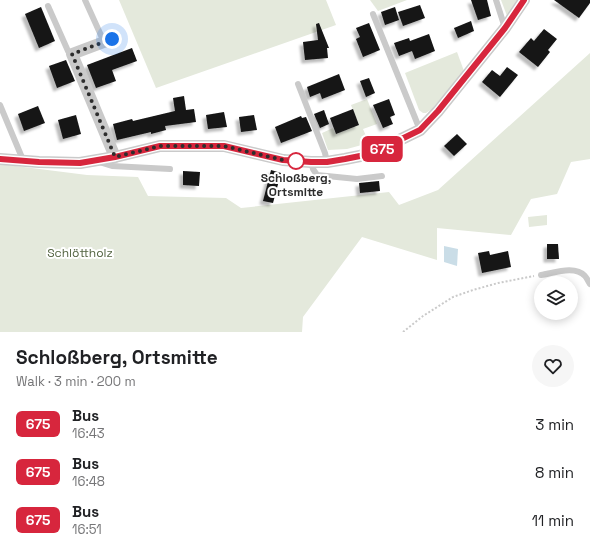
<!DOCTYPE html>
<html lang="en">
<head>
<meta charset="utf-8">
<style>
	:root { --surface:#fff; --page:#f6f6f6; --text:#202124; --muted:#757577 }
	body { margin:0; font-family:"Space Grotesk",sans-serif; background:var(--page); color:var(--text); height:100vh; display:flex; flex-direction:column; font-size:15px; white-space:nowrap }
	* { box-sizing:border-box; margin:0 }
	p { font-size:13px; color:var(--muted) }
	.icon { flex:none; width:22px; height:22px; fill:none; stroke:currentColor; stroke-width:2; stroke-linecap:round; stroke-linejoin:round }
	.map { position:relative; height:332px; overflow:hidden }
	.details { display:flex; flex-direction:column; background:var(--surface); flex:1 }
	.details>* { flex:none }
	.badge { padding:0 8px; border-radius:6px; font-size:14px; line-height:26px }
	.fabs { position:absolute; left:534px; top:276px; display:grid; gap:8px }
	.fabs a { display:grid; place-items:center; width:44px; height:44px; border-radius:50%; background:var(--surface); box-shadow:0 2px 10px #0003; font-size:20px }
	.you { position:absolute; width:20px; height:20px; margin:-10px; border:3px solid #fff; border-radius:50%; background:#1a73e8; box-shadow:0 0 0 6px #1a73e833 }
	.map>.badge { position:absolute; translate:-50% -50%; box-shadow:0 0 0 2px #fff }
	.round { display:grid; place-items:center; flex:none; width:42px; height:42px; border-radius:21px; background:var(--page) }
	.overview { display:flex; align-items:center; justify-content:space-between; height:68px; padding:0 16px }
	h1 { font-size:19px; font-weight:700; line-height:30px }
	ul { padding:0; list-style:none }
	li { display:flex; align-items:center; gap:12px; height:48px; padding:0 16px }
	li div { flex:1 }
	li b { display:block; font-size:15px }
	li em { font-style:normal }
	li .badge { min-width:44px; font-weight:700; text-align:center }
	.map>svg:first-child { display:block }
	.green { fill:#e4e9dc }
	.water { fill:#cadde7 }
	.building { fill:#141414; filter:url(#shadow) }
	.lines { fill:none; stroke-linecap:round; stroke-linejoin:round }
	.path { stroke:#cacaca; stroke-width:2; stroke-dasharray:2 2; stroke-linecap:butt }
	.service { stroke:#cacaca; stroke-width:6 }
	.minor { stroke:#cacaca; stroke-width:12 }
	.line-casing { stroke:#fff; stroke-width:9 }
	.line { stroke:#d7263d; stroke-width:6 }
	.walk { stroke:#2d2d2d; stroke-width:4; stroke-dasharray:0 7.2 }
	.stop-dot { fill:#fff; stroke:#d7263d; stroke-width:2 }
	.labels { text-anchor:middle; stroke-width:4; stroke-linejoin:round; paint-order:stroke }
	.stop-label { font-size:12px; font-weight:bold; fill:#2d2d2d; stroke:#fff }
	.park-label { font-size:12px; fill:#526340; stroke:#fff }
</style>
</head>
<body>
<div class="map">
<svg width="590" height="332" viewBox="0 0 590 332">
	<defs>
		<filter id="shadow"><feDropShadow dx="-3.5" dy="3.5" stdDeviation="1" flood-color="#0004"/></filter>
	</defs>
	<rect width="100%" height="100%" fill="#fff"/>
	<g class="green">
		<polygon points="119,0 326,0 336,25 156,88"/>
		<polygon points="370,0 407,0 378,11"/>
		<polygon points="501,0 518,0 507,16"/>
		<polygon points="457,52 464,71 432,109 426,113 423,113 419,110 405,73"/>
		<polygon points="590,53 590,159 571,162 557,194 531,199 511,235 437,228 437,260 362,237 303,317 302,332 0,332 0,164 87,175 138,177 148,196 226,198 241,208 389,192 399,205 438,190"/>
		<polygon points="367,99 377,124 363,129 369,143 347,149 328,150 322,133 333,128 336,134 359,125 351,105"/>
		<polygon points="547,215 547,225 529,227 528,217"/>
	</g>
	<polygon class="water" points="444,246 458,249 457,266 444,262"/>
	<g class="building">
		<polygon points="471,0 487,0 491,16 478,20"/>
		<polygon points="554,0 590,0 590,3 579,18"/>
		<polygon points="420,5 425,18 403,26 398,12"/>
		<polygon points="41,7 55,41 39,48 25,14"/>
		<polygon points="395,7 399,20 385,25 381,12"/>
		<polygon points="471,21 474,31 458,38 454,28"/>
		<polygon points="319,23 329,48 327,48 328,58 305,60 303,42 318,40 316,24"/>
		<polygon points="369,23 380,50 363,57 356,39 360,37 356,28"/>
		<polygon points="544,29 557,39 548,50 550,52 538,67 519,52 531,38 534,41"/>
		<polygon points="429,34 435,51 415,59 412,51 399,56 394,43 409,38 410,41"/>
		<polygon points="132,48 137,61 112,70 116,81 96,88 87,65"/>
		<polygon points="66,60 75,81 57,88 49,66"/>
		<polygon points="507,67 518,75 500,97 482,82 492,70 500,76"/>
		<polygon points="339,74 345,90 322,99 320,93 310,97 307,87"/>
		<polygon points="369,78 375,93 366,97 360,81"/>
		<polygon points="184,96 186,110 194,109 196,122 165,126 166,130 151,134 151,132 117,140 113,124 132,119 133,121 175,111 173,98"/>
		<polygon points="389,99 395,115 390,117 393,124 383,128 373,105"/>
		<polygon points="38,106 45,123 24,131 18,114"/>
		<polygon points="353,109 359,125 336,134 330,118"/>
		<polygon points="324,110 329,124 320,128 314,114"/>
		<polygon points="224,112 227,127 208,129 206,115"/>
		<polygon points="76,115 81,134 63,139 58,120"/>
		<polygon points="254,115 257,130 241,132 239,117"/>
		<polygon points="301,116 302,118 306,117 312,131 281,143 275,127"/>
		<polygon points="457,134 467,144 454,156 444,146"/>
		<polygon points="271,170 281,173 273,203 263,201"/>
		<polygon points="183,171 200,172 199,186 183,185"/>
		<polygon points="379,181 380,191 360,193 359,183"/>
		<polygon points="547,244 558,244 559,259 547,259"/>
		<polygon points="489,251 490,255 508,251 511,267 482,273 478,253"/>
	</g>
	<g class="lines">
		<polyline class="path" points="403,332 423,316 453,297 473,290 498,283 534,276"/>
		<g class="service">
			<polyline points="85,0 104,42"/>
			<polyline points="496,0 505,28"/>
			<polyline points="48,6 68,51 72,54"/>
			<polyline points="373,14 420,130"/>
			<polyline points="298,84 325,153 327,162"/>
			<polyline points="0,105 23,160"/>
			<polyline points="99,162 112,166 170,169"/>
			<polyline points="311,162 313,169 317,175 357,179 382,176"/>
			<path d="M541 275C554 273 575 265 585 276 587 278 588 281 590 284"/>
		</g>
		<g class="minor">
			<polyline points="112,39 72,54 115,157"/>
			<polyline points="0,159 39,162 80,163 115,157 160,146 224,146 283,160 311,162 327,162 345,159 360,156 383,148 420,130 438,111 505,28 524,0"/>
		</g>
	</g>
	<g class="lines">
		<g class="line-casing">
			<polyline id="line" points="0,159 39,162 80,163 115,157 160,146 224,146 283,160 311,162 327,162 345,159 360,156 383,148 420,130 438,111 505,28 524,0"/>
		</g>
		<use href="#line" class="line"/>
		<polyline class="walk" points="112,39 72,54 115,157 160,146 224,146 283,160 297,161 296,161"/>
	</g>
	<circle class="stop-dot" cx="296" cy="161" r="8"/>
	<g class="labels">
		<g class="stop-label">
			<text x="296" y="182">Schloßberg,<tspan x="296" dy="14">Ortsmitte</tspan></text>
		</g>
		<g class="park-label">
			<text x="80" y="257">Schlöttholz</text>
		</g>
	</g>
</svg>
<div class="fabs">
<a><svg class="icon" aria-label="layers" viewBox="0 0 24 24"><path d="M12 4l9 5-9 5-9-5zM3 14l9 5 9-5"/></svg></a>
</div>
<div class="you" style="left:112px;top:39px"></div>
<b class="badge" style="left:382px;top:149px;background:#d7263d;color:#fff">675</b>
</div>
<section class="details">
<div class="overview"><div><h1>Schloßberg, Ortsmitte</h1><p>Walk · 3 min · 200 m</p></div><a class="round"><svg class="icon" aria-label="heart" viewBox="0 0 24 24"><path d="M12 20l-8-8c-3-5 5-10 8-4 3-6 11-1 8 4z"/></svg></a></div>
<ul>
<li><span class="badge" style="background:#d7263d;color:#fff">675</span><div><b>Bus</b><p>16:43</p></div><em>3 min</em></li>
<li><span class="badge" style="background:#d7263d;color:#fff">675</span><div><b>Bus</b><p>16:48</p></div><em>8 min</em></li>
<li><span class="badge" style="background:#d7263d;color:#fff">675</span><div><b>Bus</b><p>16:51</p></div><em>11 min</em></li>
</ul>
</section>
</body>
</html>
